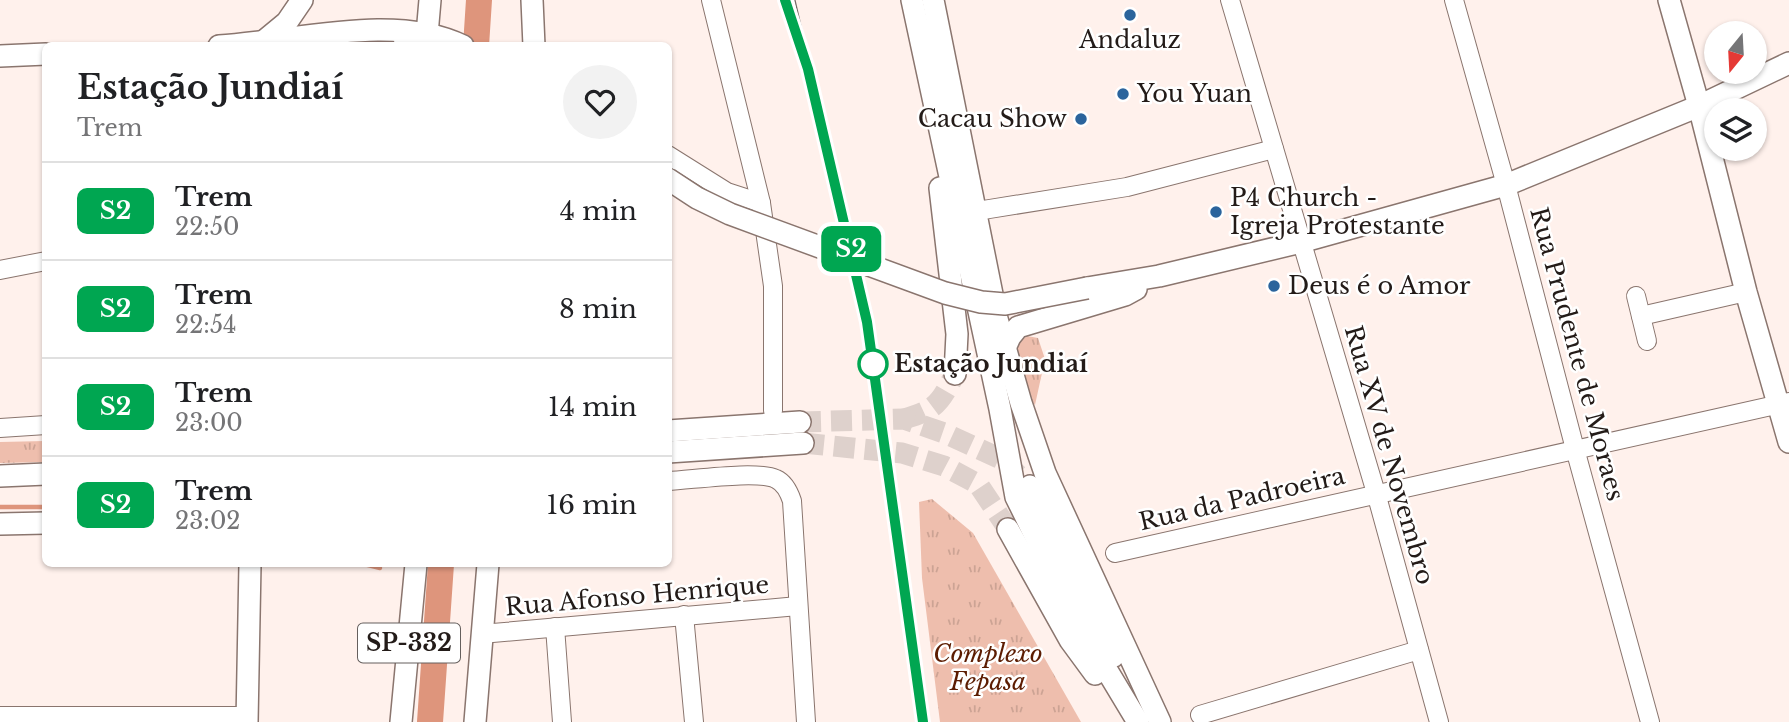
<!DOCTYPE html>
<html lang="pt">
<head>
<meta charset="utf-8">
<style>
	:root { --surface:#fff; --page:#f2f2f2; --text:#202124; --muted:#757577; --line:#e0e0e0 }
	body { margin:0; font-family:"Libre Baskerville",serif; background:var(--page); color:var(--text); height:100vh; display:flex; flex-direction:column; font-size:26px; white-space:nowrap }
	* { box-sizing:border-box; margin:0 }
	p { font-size:23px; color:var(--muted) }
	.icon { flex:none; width:38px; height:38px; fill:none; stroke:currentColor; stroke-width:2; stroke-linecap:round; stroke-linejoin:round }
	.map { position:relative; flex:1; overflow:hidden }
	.side { position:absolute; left:42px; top:42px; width:630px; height:525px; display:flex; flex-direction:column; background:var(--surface); border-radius:10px; box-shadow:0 2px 5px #0004 }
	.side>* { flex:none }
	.badge { padding:0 14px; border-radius:10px; font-size:24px; line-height:46px }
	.needle { width:46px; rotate:198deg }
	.buttons { position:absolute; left:1704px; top:21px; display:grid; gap:14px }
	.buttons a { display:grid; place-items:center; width:63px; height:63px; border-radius:50%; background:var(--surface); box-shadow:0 2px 5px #0004; font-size:35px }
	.map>.badge { position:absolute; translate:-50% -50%; box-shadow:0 0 0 4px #fff }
	.round { display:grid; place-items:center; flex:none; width:74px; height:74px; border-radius:37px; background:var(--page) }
	.summary { display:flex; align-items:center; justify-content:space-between; height:119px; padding:0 35px }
	h1 { font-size:33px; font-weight:800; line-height:52px }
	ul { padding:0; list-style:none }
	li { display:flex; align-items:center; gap:21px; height:98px; padding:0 35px; border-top:2px solid var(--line) }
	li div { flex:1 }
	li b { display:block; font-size:26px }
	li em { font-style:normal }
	li .badge { min-width:77px; font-weight:700; text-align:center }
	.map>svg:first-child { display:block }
	.grass { fill:url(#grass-tufts) }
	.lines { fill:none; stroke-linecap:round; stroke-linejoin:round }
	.stream { stroke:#de957c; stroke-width:4.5 }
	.river { stroke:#de957c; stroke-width:26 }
	.major-tunnel { stroke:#ded1cc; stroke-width:21; stroke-dasharray:21 10; stroke-linecap:butt }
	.minor-casing { stroke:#8a756e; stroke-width:20 }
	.major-casing { stroke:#8a756e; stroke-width:24 }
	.minor { stroke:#fff; stroke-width:18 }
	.major { stroke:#fff; stroke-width:21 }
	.rail-casing { stroke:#746a66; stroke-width:7 }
	.rail { stroke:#fff; stroke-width:4.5; stroke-dasharray:13; stroke-linecap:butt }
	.major-bridge-casing { stroke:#8a756e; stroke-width:24; stroke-linecap:butt }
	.major-bridge { stroke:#fff; stroke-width:21 }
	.line-casing { stroke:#fff; stroke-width:16 }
	.line { stroke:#00a651; stroke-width:10 }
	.poi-dot { fill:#2b649c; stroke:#fff; stroke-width:2.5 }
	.stop-dot { fill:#fff; stroke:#00a651; stroke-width:3.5 }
	.labels { text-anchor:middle; stroke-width:5; stroke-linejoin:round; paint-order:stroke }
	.shield { fill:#fff; stroke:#655f5d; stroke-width:2 }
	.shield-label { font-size:23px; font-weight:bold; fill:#231b18 }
	.poi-label { font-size:24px; fill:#231b18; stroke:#fff; text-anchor:start }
	.street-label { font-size:24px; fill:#231b18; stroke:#fff }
	.stop-label { font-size:24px; font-weight:bold; fill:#231b18; stroke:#fff; text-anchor:start }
	.park-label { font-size:24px; font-style:italic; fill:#5c1c01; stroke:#fff }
</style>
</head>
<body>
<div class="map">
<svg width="1789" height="722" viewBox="0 0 1789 722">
	<defs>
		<pattern id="grass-tufts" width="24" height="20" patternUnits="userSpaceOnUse" patternTransform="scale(1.75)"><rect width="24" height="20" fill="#eebead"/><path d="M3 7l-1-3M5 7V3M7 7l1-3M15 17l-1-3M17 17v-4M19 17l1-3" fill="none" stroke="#cca394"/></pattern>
	</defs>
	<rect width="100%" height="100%" fill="#fff1ec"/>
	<g class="grass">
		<path d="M1027 336 1038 338 1045 359 1035 405C1029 397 1016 361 1017 350 1017 344 1023 339 1027 336Z"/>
		<polygon points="45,441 45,462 0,463 0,442"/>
		<polygon points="932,499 973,533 1081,722 940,722 922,578 919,502"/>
	</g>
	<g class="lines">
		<g class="stream">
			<polyline points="0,507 46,507"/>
			<polyline points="364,564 380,568"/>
		</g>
		<g class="river">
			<polyline points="476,46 479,0"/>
			<polyline points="430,722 441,564"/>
		</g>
		<g class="major-tunnel">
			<path d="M904 419C937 409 939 404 955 374"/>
			<polyline points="800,422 904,419 944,433 1001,459 1018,475"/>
			<polyline points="803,443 902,453 944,466 978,484 1008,529"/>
		</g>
		<g class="minor-casing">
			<g id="minor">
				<polyline points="711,0 761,203 773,286 773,411"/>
				<polyline points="1230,0 1376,493 1439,722"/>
				<polyline points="1454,0 1506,185 1575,449 1650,722"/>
				<polyline points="403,43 403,46"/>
				<polyline points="668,155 727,192 761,203"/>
				<polyline points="977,211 1127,187 1274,149"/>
				<polyline points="0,270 46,261"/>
				<polyline points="1636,296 1647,341"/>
				<polyline points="1641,316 1746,292"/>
				<polyline points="0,428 46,425"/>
				<path d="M668 481C692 480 757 470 776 479 785 483 789 492 792 501L806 722"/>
				<polyline points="1115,553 1789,402"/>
				<polyline points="684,615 694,722"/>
				<polyline points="555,627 562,722"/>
				<polyline points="481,634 798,606"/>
				<polyline points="1200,715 1419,650"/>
				<polyline points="0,716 247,716"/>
			</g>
		</g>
		<g class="major-casing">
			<g id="major">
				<polyline points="532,0 534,46"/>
				<polyline points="912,0 1000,409 1016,497 1076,619 1138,722"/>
				<polyline points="933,0 997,319 1021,403 1045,473 1160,722"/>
				<polyline points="1669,0 1699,106 1746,292 1789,442"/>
				<polyline points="264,41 287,22 302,0"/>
				<path d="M219 46C292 42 395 12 463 46"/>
				<polyline points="426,46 430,0"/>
				<polyline points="0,56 46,54"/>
				<polyline points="940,188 957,334 955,374"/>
				<polyline points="1087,288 1159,276 1301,242 1506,185 1699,106 1789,63"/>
				<polyline points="1005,348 1010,337 1018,327 1125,295 1136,289"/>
				<polyline points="668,431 800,422"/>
				<polyline points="668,452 803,443"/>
				<polyline points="0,476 46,474"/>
				<polyline points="1030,486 1087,608 1114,656"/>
				<polyline points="0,524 46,523"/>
				<polyline points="1008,529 1070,640 1095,674"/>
				<polyline points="247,722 250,564"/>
				<polyline points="401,722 416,564"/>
				<polyline points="475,722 488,564"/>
			</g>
		</g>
		<use href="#minor" class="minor"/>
		<use href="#major" class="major"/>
		<g class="rail-casing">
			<polyline id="rail" points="792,0 867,322 923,722"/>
		</g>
		<use href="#rail" class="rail"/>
		<g class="major-bridge-casing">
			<polyline id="major-bridge" points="668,179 697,198 730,214 945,293 981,302 1005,304 1087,288"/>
		</g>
		<use href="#major-bridge" class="major-bridge"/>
	</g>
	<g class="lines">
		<g class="line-casing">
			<polyline id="line" points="785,0 808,69 867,322 923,722"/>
		</g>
		<use href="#line" class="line"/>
	</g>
	<g class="poi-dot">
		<circle cx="1130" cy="15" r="7"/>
		<circle cx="1123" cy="94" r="7"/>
		<circle cx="1081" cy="119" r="7"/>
		<circle cx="1216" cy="212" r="7"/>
		<circle cx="1274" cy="286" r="7"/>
	</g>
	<circle class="stop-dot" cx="873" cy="364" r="14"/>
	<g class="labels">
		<rect class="shield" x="358" y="623.5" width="102" height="39" rx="5"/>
		<g class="shield-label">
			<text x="409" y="651">SP-332</text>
		</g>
		<g class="poi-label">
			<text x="1130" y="48" text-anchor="middle">Andaluz</text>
			<text x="1137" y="102">You Yuan</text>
			<text x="1067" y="127" text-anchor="end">Cacau Show</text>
			<text x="1230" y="206">P4 Church -<tspan x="1230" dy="28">Igreja Protestante</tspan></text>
			<text x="1288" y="294">Deus é o Amor</text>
		</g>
		<g class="street-label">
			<text transform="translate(1577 354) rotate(75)" y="8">Rua Prudente de Moraes</text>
			<text transform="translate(1389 455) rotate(74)" y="8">Rua XV de Novembro</text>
			<text transform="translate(1242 499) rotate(-13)" y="8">Rua da Padroeira</text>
			<text transform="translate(637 596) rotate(-5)" y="8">Rua Afonso Henrique</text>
		</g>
		<g class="stop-label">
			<text x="894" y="372">Estação Jundiaí</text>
		</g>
		<g class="park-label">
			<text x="988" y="662">Complexo<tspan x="988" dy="28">Fepasa</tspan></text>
		</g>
	</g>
</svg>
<div class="buttons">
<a><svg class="needle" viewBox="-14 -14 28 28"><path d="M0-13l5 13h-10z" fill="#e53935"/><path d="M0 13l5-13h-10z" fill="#757577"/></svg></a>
<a><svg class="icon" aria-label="layers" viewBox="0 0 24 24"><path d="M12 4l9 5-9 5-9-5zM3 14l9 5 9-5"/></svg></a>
</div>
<b class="badge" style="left:851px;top:249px;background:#00a651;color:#fff">S2</b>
<section class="side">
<div class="summary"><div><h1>Estação Jundiaí</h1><p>Trem</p></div><a class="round"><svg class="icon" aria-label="heart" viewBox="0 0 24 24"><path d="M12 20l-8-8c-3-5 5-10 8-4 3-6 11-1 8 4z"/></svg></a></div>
<ul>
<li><span class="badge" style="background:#00a651;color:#fff">S2</span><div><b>Trem</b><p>22:50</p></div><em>4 min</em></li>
<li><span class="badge" style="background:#00a651;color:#fff">S2</span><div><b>Trem</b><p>22:54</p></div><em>8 min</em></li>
<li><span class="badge" style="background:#00a651;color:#fff">S2</span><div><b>Trem</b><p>23:00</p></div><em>14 min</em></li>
<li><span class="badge" style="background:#00a651;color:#fff">S2</span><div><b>Trem</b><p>23:02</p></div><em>16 min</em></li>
</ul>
</section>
</div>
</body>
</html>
